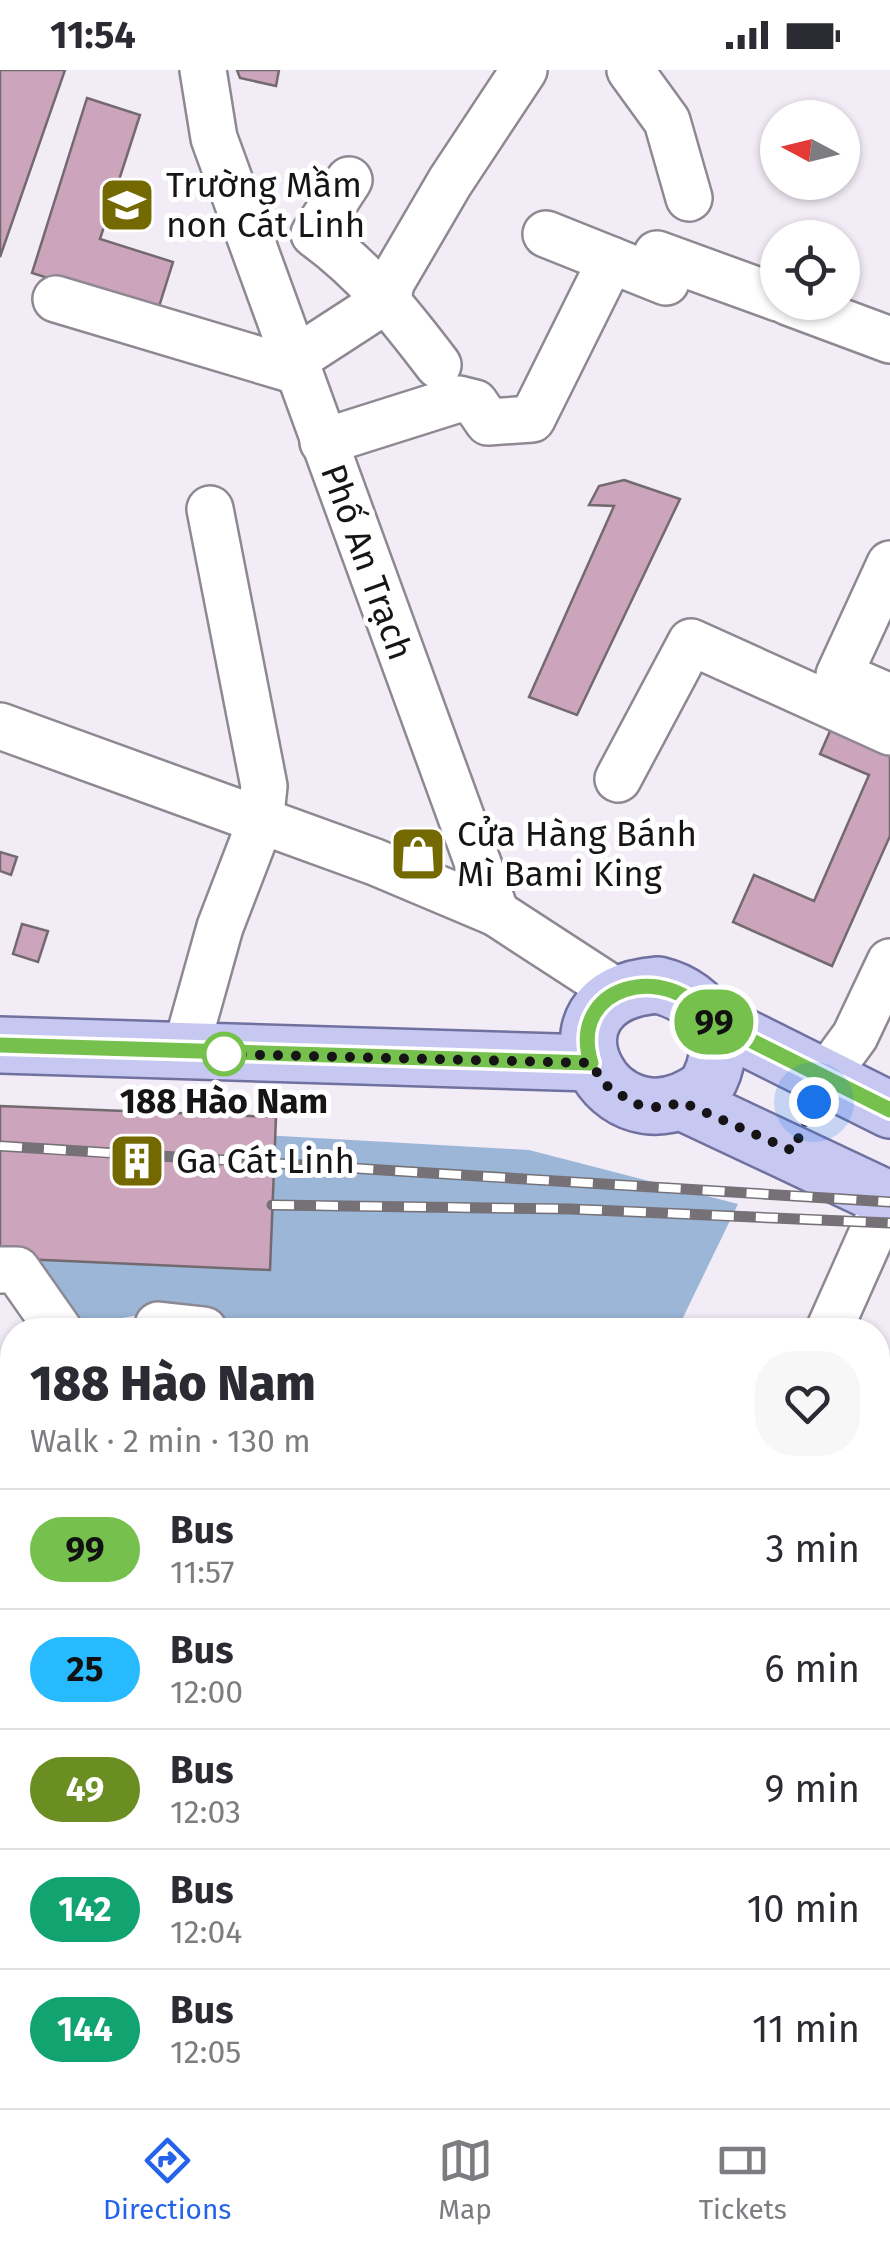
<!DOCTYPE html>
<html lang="en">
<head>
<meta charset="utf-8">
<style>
	:root { --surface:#fff; --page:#f7f7f7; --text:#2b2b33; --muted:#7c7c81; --line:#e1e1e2; --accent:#2563eb }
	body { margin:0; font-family:"Fira Sans",sans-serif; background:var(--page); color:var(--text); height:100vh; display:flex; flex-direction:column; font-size:38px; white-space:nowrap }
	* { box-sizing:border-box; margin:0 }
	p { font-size:32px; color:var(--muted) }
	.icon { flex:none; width:55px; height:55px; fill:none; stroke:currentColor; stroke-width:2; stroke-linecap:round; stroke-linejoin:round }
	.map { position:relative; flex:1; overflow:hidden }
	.sheet { position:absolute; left:0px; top:1248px; width:890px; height:792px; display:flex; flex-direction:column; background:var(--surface); border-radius:40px 40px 0 0; box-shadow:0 2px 8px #0004 }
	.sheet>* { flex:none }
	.badge { padding:0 20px; border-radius:32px; font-size:35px; line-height:65px }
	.needle { width:65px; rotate:277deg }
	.tools { position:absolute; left:760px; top:30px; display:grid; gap:20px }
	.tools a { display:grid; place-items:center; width:100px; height:100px; border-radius:50%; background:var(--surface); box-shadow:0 2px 8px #0004; font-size:50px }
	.you { position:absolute; width:50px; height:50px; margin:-25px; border:8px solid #fff; border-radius:50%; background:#1a73e8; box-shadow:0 0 0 15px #1a73e833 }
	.map>.badge { position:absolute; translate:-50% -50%; box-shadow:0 0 0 5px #fff }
	.round { display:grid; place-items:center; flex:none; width:105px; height:105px; border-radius:40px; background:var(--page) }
	.summary { display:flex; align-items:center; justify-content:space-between; height:170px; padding:0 30px }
	h1 { font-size:48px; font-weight:800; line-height:75px }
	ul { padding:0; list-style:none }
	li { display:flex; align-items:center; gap:30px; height:120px; padding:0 30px; border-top:2px solid var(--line) }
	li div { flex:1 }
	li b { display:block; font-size:38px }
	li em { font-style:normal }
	li .badge { min-width:110px; font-weight:700; text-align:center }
	.status { display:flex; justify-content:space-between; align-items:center; height:70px; padding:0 50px; background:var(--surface); direction:ltr }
	.status svg { height:28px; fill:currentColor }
	.dock { display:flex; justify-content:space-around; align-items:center; height:140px; border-top:2px solid var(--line); background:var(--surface); font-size:28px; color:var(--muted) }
	.dock a { display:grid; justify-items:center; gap:5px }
	.dock .current { color:var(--accent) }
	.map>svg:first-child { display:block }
	.forest { fill:#d4a5a9 }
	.water { fill:#9bb6d7 }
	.building { fill:#cca4bb; stroke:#736a6f; stroke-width:2.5 }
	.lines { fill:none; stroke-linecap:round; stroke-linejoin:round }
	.minor-casing { stroke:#8d8891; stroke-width:50 }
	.major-casing { stroke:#70719f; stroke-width:60 }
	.minor { stroke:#fff; stroke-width:45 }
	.major { stroke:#c7c8f1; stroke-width:55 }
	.rail-casing { stroke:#757177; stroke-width:11 }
	.rail { stroke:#fff; stroke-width:8; stroke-dasharray:22; stroke-linecap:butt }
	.line-casing { stroke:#fff; stroke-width:22 }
	.line { stroke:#76c04d; stroke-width:15 }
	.walk { stroke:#161417; stroke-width:10; stroke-dasharray:0 18 }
	.stop-dot { fill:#fff; stroke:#76c04d; stroke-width:5 }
	.labels { text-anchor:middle; stroke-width:10; stroke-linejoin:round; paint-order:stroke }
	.poi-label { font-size:35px; fill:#161417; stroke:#fff; text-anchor:start }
	.street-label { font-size:35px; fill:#161417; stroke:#fff }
	.stop-label { font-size:35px; font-weight:bold; fill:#161417; stroke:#fff }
</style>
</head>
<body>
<div class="status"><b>11:54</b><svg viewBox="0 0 49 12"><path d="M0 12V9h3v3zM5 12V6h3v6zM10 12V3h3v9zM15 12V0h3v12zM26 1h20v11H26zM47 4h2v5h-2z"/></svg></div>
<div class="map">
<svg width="890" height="2038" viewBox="0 0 890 2038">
	<rect width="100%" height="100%" fill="#f2ecf6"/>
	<polygon class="forest" points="12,1367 12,1460 0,1467 0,1374"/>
	<path class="water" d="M243 1064 529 1080 738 1134 677 1260H200C134 1225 119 1264 58 1250L0 1131Z"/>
	<g class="building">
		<polygon points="0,0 65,0 0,187"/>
		<polygon points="237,0 279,0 276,16 240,8"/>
		<polygon points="87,28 140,45 100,169 173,192 157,243 32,203"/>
		<polygon points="624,410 680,429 577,645 529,627 614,436 589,435 599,416"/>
		<polygon points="837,645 890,669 890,766 832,896 733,852 754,805 814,831 869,705 820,684"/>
		<polygon points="0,782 17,787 11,805 0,801"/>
		<polygon points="22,854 48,861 38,892 13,884"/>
		<polygon points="0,1036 276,1047 270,1200 0,1188"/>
		<polygon points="878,1629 890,1636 890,1694 878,1686"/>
		<polygon points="12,1719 12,1801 0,1780 0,1727"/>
		<polygon points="0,1860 12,1881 12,1970 0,1950"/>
		<polygon points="890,1866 890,1957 878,1978 878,1888"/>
		<polygon points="48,2028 103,2028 110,2038 54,2038"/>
		<polygon points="797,2028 849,2028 843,2038 797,2038 792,2035"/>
	</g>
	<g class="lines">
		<g class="minor-casing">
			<g id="minor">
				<polyline points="203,0 214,68 496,843"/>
				<polyline points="630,0 667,51 689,128"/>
				<path d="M349 110 314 164C365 201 400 245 438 295"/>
				<polyline points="546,164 611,190"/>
				<polyline points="657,184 778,228"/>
				<polyline points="56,229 297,301"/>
				<polyline points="788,232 890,270"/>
				<polyline points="294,290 388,229 391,213 450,112 524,0"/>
				<polyline points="323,372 459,329 475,333 488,352 532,349 611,190 666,212"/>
				<polyline points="890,494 839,605 890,627"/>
				<polyline points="0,656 375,792 496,843 619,923"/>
				<polyline points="618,709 691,572 890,662"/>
				<polyline points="185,982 220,857 260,753 264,716 210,439"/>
				<polyline points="825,1007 855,966 890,892"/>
				<polyline points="0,1200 17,1200 59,1260"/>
				<polyline points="158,1255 204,1260"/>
				<polyline points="829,1260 890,1123"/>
				<polyline points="878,1329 890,1336"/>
				<polyline points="878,1493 890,1499"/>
				<polyline points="0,1540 12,1532"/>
				<polyline points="878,1589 890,1593"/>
				<polyline points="0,1680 12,1673"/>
				<polyline points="878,1725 890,1732"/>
				<polyline points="878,1846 888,1828"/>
				<polyline points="270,2028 277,2038"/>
				<polyline points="608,2028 628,2038"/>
				<polyline points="755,2028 775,2038"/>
				<polyline points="0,2032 4,2038"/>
				<polyline points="384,2038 392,2028"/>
			</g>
		</g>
		<g class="major-casing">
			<g id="major">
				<path d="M658 915C708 927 734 972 705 1018 607 1090 525 925 658 915Z"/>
				<polyline points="712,951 890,1040"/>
				<polyline points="0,975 591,993"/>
				<polyline points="682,1032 890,1130"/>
			</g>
		</g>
		<use href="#minor" class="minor"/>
		<use href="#major" class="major"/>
		<g class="rail-casing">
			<g id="rail">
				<polyline points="0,1076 890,1132"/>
				<polyline points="272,1135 571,1139 890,1153"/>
			</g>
		</g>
		<use href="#rail" class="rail"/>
	</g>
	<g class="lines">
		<g class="line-casing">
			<path id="line" d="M0 975 591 993C567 916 666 888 712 951L890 1040"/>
		</g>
		<use href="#line" class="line"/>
		<polyline class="walk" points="224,984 591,993 604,1014 635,1034 662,1038 682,1032 793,1081 814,1032"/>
	</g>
	<defs>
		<g id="school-square" transform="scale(2.875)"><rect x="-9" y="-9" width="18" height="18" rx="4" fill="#736900" stroke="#fff"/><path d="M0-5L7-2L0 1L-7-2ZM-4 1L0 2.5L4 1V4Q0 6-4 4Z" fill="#fff"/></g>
		<g id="shop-square" transform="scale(2.875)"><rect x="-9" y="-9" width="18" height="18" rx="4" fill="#736900" stroke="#fff"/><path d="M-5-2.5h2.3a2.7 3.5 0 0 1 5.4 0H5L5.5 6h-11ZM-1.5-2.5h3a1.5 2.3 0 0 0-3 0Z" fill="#fff"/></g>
		<g id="building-square" transform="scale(2.875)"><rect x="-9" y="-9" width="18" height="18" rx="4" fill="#736900" stroke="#fff"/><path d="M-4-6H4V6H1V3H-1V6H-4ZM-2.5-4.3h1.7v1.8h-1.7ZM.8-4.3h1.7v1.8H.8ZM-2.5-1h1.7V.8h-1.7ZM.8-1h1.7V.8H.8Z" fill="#fff"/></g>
	</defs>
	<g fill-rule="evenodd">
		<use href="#school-square" x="127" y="135"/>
		<use href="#shop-square" x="418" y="784"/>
		<use href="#building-square" x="137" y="1091"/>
	</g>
	<circle class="stop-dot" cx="224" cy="984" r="20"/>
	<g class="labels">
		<g class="poi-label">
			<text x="166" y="127">Trường Mầm<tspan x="166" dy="40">non Cát Linh</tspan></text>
			<text x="457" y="776">Cửa Hàng Bánh<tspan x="457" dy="40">Mì Bami King</tspan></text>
			<text x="176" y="1103">Ga Cát Linh</text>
		</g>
		<g class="street-label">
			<text transform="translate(367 492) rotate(70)" y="12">Phố An Trạch</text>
		</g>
		<g class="stop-label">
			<text x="224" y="1043">188 Hào Nam</text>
		</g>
	</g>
</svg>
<div class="tools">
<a><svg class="needle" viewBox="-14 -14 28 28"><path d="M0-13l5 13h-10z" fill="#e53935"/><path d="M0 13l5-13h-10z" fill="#7c7c81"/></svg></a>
<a><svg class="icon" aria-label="locate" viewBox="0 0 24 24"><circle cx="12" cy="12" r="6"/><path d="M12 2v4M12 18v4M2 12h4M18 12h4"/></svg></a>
</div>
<div class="you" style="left:814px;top:1032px"></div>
<b class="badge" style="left:714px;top:952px;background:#76c04d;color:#111">99</b>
<section class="sheet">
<div class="summary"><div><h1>188 Hào Nam</h1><p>Walk · 2 min · 130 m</p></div><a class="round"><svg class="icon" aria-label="heart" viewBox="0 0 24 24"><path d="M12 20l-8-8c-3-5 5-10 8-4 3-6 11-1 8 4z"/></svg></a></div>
<ul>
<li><span class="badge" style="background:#76c04d;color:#111">99</span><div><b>Bus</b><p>11:57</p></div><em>3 min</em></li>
<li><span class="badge" style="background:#27baff;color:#111">25</span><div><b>Bus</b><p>12:00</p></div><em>6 min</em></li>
<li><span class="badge" style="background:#6b8e23;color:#fff">49</span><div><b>Bus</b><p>12:03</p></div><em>9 min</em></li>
<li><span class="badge" style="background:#11a471;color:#fff">142</span><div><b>Bus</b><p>12:04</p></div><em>10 min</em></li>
<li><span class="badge" style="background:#11a471;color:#fff">144</span><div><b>Bus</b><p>12:05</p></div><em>11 min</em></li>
</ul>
</section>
</div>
<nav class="dock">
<a class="current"><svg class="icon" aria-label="directions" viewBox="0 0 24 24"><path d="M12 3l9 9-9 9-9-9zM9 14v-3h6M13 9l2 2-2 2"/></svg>Directions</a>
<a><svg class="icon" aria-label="map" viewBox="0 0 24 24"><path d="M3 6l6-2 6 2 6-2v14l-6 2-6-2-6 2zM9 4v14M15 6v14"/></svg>Map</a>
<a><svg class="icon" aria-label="tickets" viewBox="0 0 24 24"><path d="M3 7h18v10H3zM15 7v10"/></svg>Tickets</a>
</nav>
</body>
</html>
